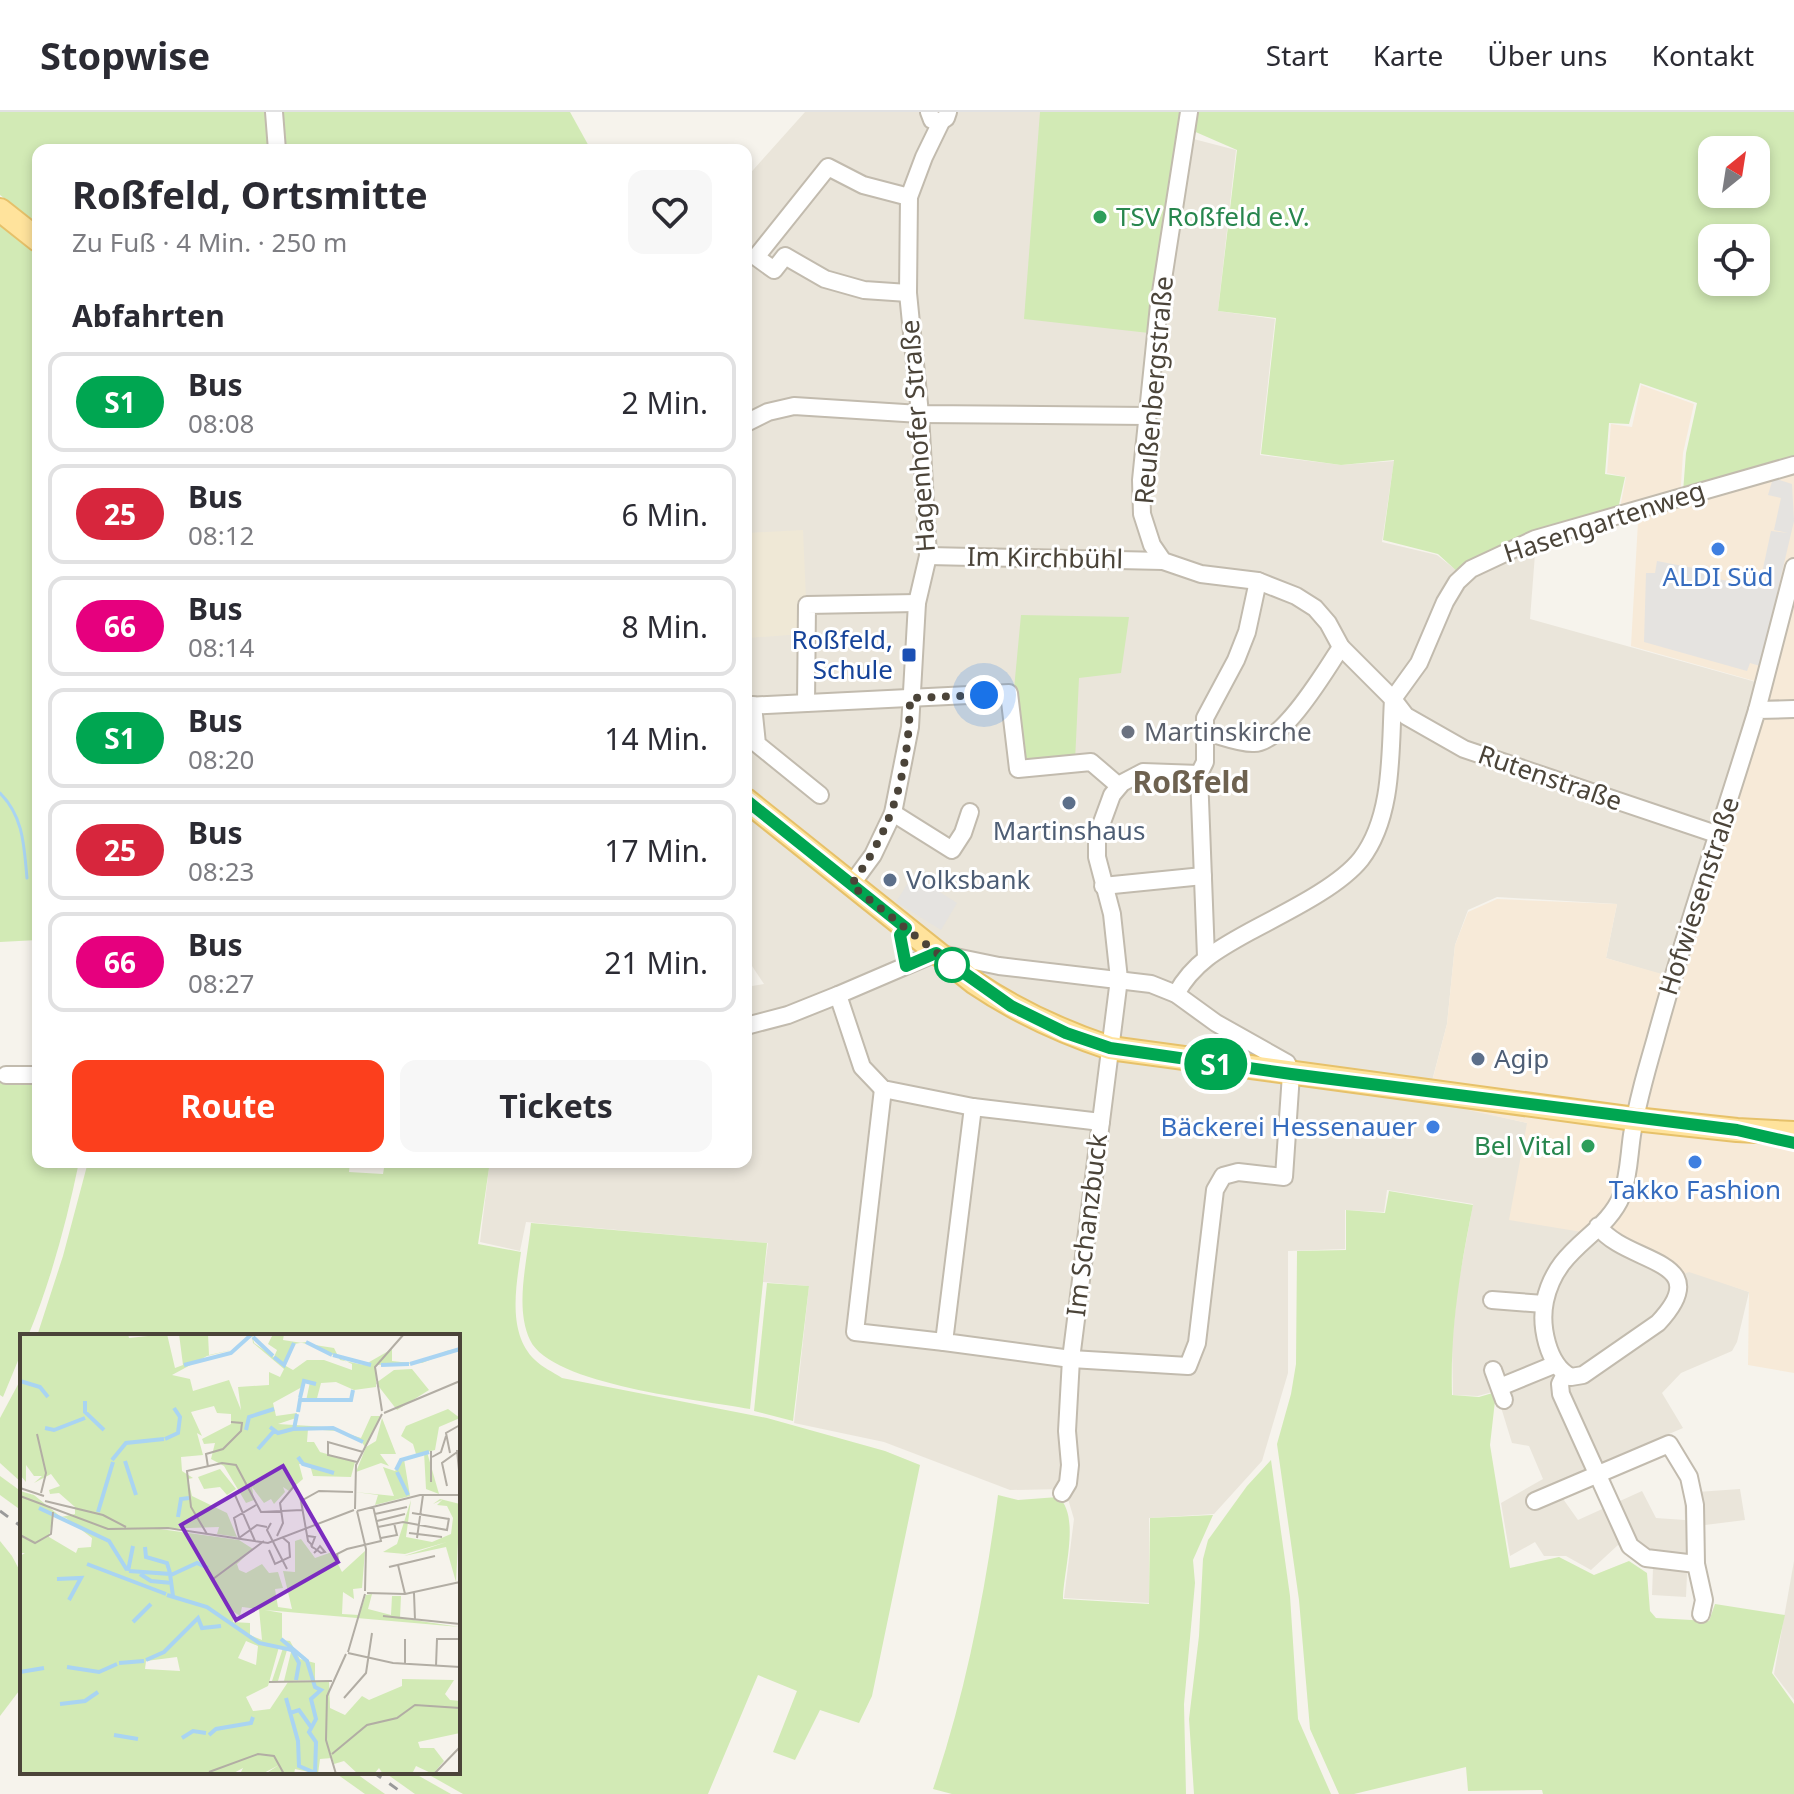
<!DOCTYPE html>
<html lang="de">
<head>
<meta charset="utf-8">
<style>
	:root { --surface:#fff; --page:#f7f7f7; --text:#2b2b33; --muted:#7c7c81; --line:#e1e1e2; --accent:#fc3f1d }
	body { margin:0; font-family:"Noto Sans",sans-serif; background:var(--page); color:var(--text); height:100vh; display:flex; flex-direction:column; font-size:30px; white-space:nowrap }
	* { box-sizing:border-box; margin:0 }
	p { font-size:26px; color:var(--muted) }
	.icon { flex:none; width:44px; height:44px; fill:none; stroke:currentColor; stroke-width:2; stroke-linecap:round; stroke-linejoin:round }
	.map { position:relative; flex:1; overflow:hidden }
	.details { position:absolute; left:32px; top:32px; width:720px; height:1024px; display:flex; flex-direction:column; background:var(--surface); border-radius:16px; box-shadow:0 4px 12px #0003 }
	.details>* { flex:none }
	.badge { padding:0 16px; border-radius:26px; font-size:28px; line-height:52px }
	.needle { width:52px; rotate:30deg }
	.fabs { position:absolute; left:1698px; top:24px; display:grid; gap:16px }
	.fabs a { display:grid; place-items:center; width:72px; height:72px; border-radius:16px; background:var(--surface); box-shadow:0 4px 12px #0003; font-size:40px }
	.you { position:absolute; width:40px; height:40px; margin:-20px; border:6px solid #fff; border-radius:50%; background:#1a73e8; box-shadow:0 0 0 12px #1a73e833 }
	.map>.badge { position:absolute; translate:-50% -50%; box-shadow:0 0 0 4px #fff }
	h2 { padding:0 40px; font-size:30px; line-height:72px }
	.round { display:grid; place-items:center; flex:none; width:84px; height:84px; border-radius:16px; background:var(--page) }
	.headline { display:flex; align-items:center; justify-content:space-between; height:136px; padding:0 40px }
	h1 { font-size:38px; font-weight:700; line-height:60px }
	.action { display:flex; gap:16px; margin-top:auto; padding:16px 40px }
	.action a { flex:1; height:92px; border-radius:16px; background:var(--accent); color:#fff; font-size:32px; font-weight:700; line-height:92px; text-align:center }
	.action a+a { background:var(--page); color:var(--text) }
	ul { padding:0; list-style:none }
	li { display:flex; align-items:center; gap:24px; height:100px; margin:0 16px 12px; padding:0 24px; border:4px solid var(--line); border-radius:16px }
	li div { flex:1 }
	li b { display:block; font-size:30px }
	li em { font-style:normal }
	li .badge { min-width:88px; font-weight:700; text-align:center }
	header { display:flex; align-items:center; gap:48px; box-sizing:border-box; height:112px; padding:0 40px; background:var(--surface); border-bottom:2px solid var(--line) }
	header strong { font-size:38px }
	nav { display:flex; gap:44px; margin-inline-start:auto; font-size:28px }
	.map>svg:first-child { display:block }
	.residential { fill:#eae5da }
	.commercial { fill:#f7ead8 }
	.education { fill:#efe8d6 }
	.green { fill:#d2eab5; fill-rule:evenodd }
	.parking { fill:#e5e3e0 }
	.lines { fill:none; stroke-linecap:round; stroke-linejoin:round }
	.stream { stroke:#a9d4f2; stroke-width:3 }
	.minor-casing { stroke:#c2bbae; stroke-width:20 }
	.major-casing { stroke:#e6c16a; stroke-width:26 }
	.minor { stroke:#fff; stroke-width:16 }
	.major { stroke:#ffe39c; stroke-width:22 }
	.rail { stroke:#9a9a9a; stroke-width:3; stroke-dasharray:10 10; stroke-linecap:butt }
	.line-casing { stroke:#fff; stroke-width:18 }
	.line { stroke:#00a651; stroke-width:12 }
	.walk { stroke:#4b4439; stroke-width:8; stroke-dasharray:0 14.4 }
	.leisure-dot { fill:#2e9e5b; stroke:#fff; stroke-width:3 }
	.shop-dot { fill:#3f7fe0; stroke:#fff; stroke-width:3 }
	.transit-dot { fill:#1a4fb4; stroke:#fff; stroke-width:3 }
	.worship-dot { fill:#6b7280; stroke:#fff; stroke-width:3 }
	.service-dot { fill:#5c6f8a; stroke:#fff; stroke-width:3 }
	.stop-dot { fill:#fff; stroke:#00a651; stroke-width:4 }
	.labels { text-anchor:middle; stroke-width:6; stroke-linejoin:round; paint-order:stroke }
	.leisure-label { font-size:26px; fill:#27864d; stroke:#fff; text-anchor:start }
	.street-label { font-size:26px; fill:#4b4439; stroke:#fff }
	.shop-label { font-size:26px; fill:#366cbe; stroke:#fff }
	.transit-label { font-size:26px; fill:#164399; stroke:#fff; text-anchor:end }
	.worship-label { font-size:26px; fill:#5b616d; stroke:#fff; text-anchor:start }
	.service-label { font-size:26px; fill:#4e5e75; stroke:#fff; text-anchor:start }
	.quarter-label { font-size:30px; font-weight:bold; fill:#6e6250; stroke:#fff }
	.inset-river { fill:none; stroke:#a9d4f2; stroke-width:4 }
	.inset-road { fill:none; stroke:#b2ada4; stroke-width:2 }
	.view { fill:#7b2cbf; fill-opacity:0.15; stroke:#7b2cbf; stroke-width:4 }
	.inset-edge { fill:none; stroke:#4b4439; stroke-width:4 }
</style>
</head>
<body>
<header>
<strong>Stopwise</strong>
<nav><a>Start</a><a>Karte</a><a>Über uns</a><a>Kontakt</a></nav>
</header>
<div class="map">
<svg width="1794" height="1682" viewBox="0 0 1794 1682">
	<rect width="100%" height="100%" fill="#f6f3ec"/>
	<g class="residential">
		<polygon points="805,0 1142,0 1182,24 1236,38 1218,199 1275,207 1260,343 1341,353 1394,349 1382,430 1437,443 1466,466 1536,429 1530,507 1756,570 1755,580 1669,865 1606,846 1617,792 1497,785 1468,798 1455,833 1447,912 1427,988 1527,1011 1582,1120 1749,1180 1737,1230 1732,1239 1681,1261 1662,1281 1683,1316 1584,1358 1591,1370 1561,1384 1578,1408 1642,1379 1656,1406 1685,1408 1684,1386 1697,1380 1740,1377 1745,1408 1689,1415 1686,1485 1652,1483 1653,1456 1618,1433 1591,1458 1566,1444 1544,1444 1535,1430 1510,1444 1501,1391 1543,1367 1529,1334 1512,1331 1496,1279 1478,1284 1453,1283 1452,1233 1457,1179 1473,1092 1387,1078 1384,1100 1345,1098 1345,1137 1288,1139 1288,1261 1262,1349 1214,1402 1149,1406 1149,1491 1064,1486 1074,1407 1065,1377 1010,1378 884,1330 794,1311 809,1174 763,1170 768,1131 526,1110 520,1139 480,1130 489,1056 458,1050 746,1050 746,875 764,872 746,845 746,66"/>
		<polygon points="1794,1449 1794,1588 1774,1562"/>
	</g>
	<polygon class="commercial" points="1641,273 1694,292 1683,341 1680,389 1794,356 1794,1261 1748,1253 1749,1180 1689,1160 1676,1165 1615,1131 1582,1120 1509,1108 1527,1011 1427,989 1447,912 1455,833 1468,800 1497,787 1617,792 1606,846 1669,864 1758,570 1631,534 1639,392 1620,396 1626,365 1607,361 1611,312 1632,315"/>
	<polygon class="education" points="803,418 806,487 803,522 748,526 746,421"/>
	<g class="green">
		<polygon points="0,0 266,0 270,38 38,38 38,112 0,83"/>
		<polygon points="277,0 570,0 591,38 280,38"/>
		<polygon points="1040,0 1186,0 1149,221 1024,207"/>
		<path d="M1193 0H1794V348L1683 380 1686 341 1697 291 1640 271 1629 312 1609 311 1605 362 1625 365 1618 397 1460 462 1438 442 1383 428 1394 348 1341 353 1261 342 1276 206 1218 199 1237 38 1191 18ZM1712 38H1756V82H1712ZM1712 126H1756V170H1712Z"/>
		<polygon points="0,109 38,139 38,828 0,830"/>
		<polygon points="1021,503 1129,505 1121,561 1079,566 1075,649 1021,653 1014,577"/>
		<path d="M0 965 38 967V1050H79C67 1108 51 1169 28 1224H22V1239L3 1285 0 1283Z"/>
		<path d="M88 1050H350L349 1060 383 1062 385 1050H453L489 1056 478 1132 521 1140C516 1175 507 1221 535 1248 542 1255 553 1260 562 1266L767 1306 885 1339 920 1353 872 1584 859 1611 820 1598 795 1648 773 1640 797 1579 758 1563 708 1682H463L424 1660H458V1224H37L63 1144Z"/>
		<path d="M1389 1079 1473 1093C1460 1157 1450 1218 1452 1283L1479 1285 1496 1280 1490 1333 1510 1456 1559 1445 1594 1463 1629 1449 1647 1461 1650 1499 1656 1506 1709 1509 1715 1492 1785 1503 1772 1561 1794 1592V1682H1543L1542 1678 1468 1679 1466 1655 1354 1682H1339L1310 1617 1299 1488 1277 1332 1291 1282 1296 1252 1297 1139 1346 1138V1098L1385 1101Z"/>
		<path d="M531 1111 767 1131 750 1297C702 1288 551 1273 530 1228 514 1194 528 1147 531 1111Z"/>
		<polygon points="767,1171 809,1174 793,1309 754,1299"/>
		<polygon points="22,1265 22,1371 0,1351 0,1306"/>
		<polygon points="1271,1348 1290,1484 1298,1607 1331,1682 1194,1682 1189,1607 1199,1524 1203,1447 1208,1428 1247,1374"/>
		<polygon points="0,1364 22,1380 22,1399 0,1383"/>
		<path d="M998 1383 1018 1388 1058 1385C1081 1403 1063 1460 1063 1487L1149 1492 1150 1406 1213 1403 1193 1448 1195 1471 1184 1592 1186 1682H952L933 1677C965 1583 985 1482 998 1383Z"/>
		<polygon points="0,1429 12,1444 22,1463 22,1575 0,1604"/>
		<polygon points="334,1660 354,1660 385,1682 365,1682"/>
		<polygon points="384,1660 412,1660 451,1682 415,1682"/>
	</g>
	<g class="parking">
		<polygon points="1773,366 1792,372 1794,409 1760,554 1750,551 1747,559 1644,530 1646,461 1655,461 1657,449 1719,461 1718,467 1759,475 1771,419 1788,421 1774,418 1781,386 1768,383"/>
		<polygon points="913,763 957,791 941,818 896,790"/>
	</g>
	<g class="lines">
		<path class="stream" d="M0 681C24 705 24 735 27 766"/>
		<g class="minor-casing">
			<g id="minor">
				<polyline points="274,0 277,38"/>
				<polyline points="929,0 932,8 938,10 946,6 948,0"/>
				<polyline points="1189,0 1159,193 1141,368 1142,402 1152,433 1163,449 1201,462 1258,469 1296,484 1315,496 1328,511 1341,535 1393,587 1406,604 1464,637 1719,723"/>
				<polyline points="908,181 864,178 825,167 785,144 774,158 756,145 828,55 863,73 909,85"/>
				<polyline points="746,311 768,300 794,294 920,302 1147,304"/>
				<polyline points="928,444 1163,449"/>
				<polyline points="1393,587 1419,551 1445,490 1457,470 1471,457 1535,427 1794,353"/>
				<polyline points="806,591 807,493 917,491"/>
				<polyline points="753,593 757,632 820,683"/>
				<polyline points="746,594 1009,581 1018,657 1091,650 1119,674"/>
				<polyline points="1757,598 1794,455"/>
				<path d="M1205 620C1220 623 1239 632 1254 631 1283 631 1326 558 1341 535"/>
				<polyline points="893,701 952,738 963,721 970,700"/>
				<polyline points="851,773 873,743 893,701 910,615 917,491 928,444 920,302 908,181 909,85 924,45 941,10"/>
				<polyline points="1103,774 1203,764"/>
				<polyline points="1206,845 1199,662 1205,650 1205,606 1236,548 1247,520 1258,469"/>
				<path d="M1176 882C1193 851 1218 837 1249 820 1282 802 1338 776 1361 747 1394 704 1390 638 1393 587"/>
				<polyline points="838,883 862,955 883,977 973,995 1101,1010"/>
				<polyline points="746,914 788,903 838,883 936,841 999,854 1151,872 1176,882 1216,911 1287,951 1291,962 1284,1065 1238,1060 1223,1064 1215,1078 1197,1231 1188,1254 1071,1247 944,1230 973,995"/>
				<polyline points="6,963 38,963"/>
				<polyline points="883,977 855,1220 944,1230"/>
				<path d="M1598 1114C1626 1153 1719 1146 1658 1211L1583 1263 1571 1265C1547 1253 1540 1213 1545 1189 1557 1133 1605 1125 1622 1083 1629 1063 1629 1043 1632 1023 1637 991 1646 960 1655 929 1685 818 1723 709 1757 598L1794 597"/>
				<polyline points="1492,1188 1544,1192"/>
				<polyline points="1493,1258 1504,1288"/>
				<polyline points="1500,1275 1556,1252"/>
				<polyline points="1062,1381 1068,1371 1070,1353 1067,1319 1071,1247 1119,867 1112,802 1097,745 1097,724 1112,683 1122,671 1143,660 1199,662"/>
				<polyline points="1535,1389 1669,1332 1689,1365 1695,1393 1696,1452 1646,1446 1630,1434 1561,1282 1560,1272 1565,1262"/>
				<polyline points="1696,1452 1704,1488 1701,1502"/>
			</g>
		</g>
		<g class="major-casing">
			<g id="major">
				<polyline points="0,98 38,128"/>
				<path d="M746 688 975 871C1018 900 1062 920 1110 936L1635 1007 1737 1018 1794 1021"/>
			</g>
		</g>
		<use href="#minor" class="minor"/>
		<use href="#major" class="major"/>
		<g class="rail">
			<polyline points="0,1399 22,1415"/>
			<polyline points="373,1660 404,1682"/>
		</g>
	</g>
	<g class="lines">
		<g class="line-casing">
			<polyline id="line" points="746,688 906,816 900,823 906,854 936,841 1011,894 1066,921 1110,936 1291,962 1737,1018 1794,1031"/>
		</g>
		<use href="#line" class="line"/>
		<path class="walk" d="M952 853 956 856 851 773C894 715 909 658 910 586L984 583"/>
	</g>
	<g class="leisure-dot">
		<circle cx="1100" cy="105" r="8"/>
		<circle cx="1588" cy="1034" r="8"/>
	</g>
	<g class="shop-dot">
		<circle cx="1718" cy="437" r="8"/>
		<circle cx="1433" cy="1015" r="8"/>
		<circle cx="1695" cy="1050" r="8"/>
	</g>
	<rect class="transit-dot" x="901" y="535" width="16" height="16" rx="4"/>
	<circle class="worship-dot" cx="1128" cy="620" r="8"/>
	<g class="service-dot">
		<circle cx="1069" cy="691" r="8"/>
		<circle cx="890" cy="768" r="8"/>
		<circle cx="1478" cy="947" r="8"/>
	</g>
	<circle class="stop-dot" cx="952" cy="853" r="16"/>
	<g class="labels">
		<g class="leisure-label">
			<text x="1116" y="114">TSV Roßfeld e.V.</text>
			<text x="1572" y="1043" text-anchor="end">Bel Vital</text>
		</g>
		<g class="street-label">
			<text transform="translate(1154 278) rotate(-85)" y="9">Reußenbergstraße</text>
			<text transform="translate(918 324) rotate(-94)" y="9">Hagenhofer Straße</text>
			<text transform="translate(1604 410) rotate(-18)" y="9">Hasengartenweg</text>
			<text transform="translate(1045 446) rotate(1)" y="9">Im Kirchbühl</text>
			<text transform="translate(1550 666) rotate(19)" y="9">Rutenstraße</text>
			<text transform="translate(1699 784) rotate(-72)" y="9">Hofwiesenstraße</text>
			<text transform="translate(1087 1113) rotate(-83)" y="9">Im Schanzbuck</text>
		</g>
		<g class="shop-label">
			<text x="1718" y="474">ALDI Süd</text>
			<text x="1417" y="1024" text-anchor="end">Bäckerei Hessenauer</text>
			<text x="1695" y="1087">Takko Fashion</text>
		</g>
		<g class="transit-label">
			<text x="893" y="537">Roßfeld,<tspan x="893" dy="30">Schule</tspan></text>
		</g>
		<g class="worship-label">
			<text x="1144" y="629">Martinskirche</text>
		</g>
		<g class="service-label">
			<text x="1069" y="728" text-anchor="middle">Martinshaus</text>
			<text x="906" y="777">Volksbank</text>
			<text x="1494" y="956">Agip</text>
		</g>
		<g class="quarter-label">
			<text x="1191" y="681">Roßfeld</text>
		</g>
	</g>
	<g transform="translate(20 1222)">
		<rect width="440" height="440" fill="#f6f3ec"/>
		<path d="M0 0H108L109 4 147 0 155 34 163 31 159 0H188L189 21 216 15 187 22 152 41 170 45 173 57 209 46 221 76 218 53 249 51V38L260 43 264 35 233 9 232 2 216 14 232 0 234 9 254 23 257 16 248 10 253 0H264L263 6 314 14 320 26 344 31 372 15V27L390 29 411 25 426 17 440 14 402 29 356 31V53L334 56 316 48 301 49 296 68 286 67 290 48 283 46 282 53 253 69 256 82 277 79 276 84 258 90 307 93 341 104 351 82H360L345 113 340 105 317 97 288 95 287 108H294L300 118 335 128 331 143 293 142 290 131 279 130 283 145 269 157 263 153 265 158 254 170 251 165 244 169 232 153 234 166 226 169 204 132 191 125 195 109 184 110 182 105 211 90V80L197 79 194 72 171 78 182 102 177 99 183 121 161 123 162 137 173 144 168 145 172 162 207 179 217 203 197 200 199 193 140 195 219 206 233 215 217 230 219 236 226 239 242 230 249 239 258 238 263 254 255 255 258 273 272 275 263 237 275 238V207L281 205 295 224 312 218 322 238 345 217 342 254 333 255 334 265 323 258 322 280 339 281 346 261 352 260 348 275 371 281 372 262H381L380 284 440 293 245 276 262 279V306L270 307 280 325 295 329V346L264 347 271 318 267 316 258 347H252L263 314 259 313 248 352 226 363 233 377 250 375 268 348H309L310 374 325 381 342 362 349 366 382 352V345L434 346 425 360 430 366 440 367V399L398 408 400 414H414L424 427 413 440 396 432 392 440H363L359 434 354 440H338L324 427 314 430 312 424 300 425 298 440 275 435 274 440H245L259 431 242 440H220L223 434 212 440H0V222L5 219H0V157L14 161 41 183 55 180V173L39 159 30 160 29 156 40 152 31 140 14 149 22 142H14L6 131V148L0 141ZM286 8 332 30V36L304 26H287L273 36 264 31 274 10ZM33 181 46 184 72 204 71 213 58 214 56 219 29 203ZM222 273 239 275 242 306 230 301V289L213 288 214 278 220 282ZM226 307 238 312 236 331 218 324ZM157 323 160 337 125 335 126 327ZM392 35 409 56 377 76 356 49 374 36ZM428 75 440 84 419 93 415 116 407 118 419 160 406 155 404 118 396 120 393 110 381 102 386 92ZM362 84 376 120H360L369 132 361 129 336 138 346 113 356 107ZM384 125 390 162 355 171 358 161 335 158 374 162 363 133 375 137ZM200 135 216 155 207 161 200 153 184 155 178 143ZM420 165 440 170 436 248 426 213 384 222 427 208 385 220 363 218 377 210 391 166 386 203 412 208 431 200 433 184 427 172 417 171 422 166 413 170Z" fill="#d2eab5" fill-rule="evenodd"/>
		<path class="inset-river" d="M233 3 253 22M286 8 312 21M313 21 351 31M254 23 264 31 274 9M390 30 440 15M164 31 211 19 232 0M361 31 389 30M0 47 20 53 28 63M280 64 284 47 296 50M65 67V78L84 96M278 78 280 66H331L333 56M277 80 274 95 313 94 343 108M250 93 258 99 273 95M25 94 34 96 65 84M226 96 229 83 254 75M145 105 158 99 160 83 154 74M238 115 254 97M278 123 283 130 314 139M92 126 106 109 144 105M105 127 116 161M376 136 381 126 409 118M377 138 388 161M19 174 89 207 107 236M78 178 93 128M158 183 161 165 169 164M125 213 126 223 147 229 150 239M67 230 146 260M108 237 113 212M109 237 150 240 153 262M120 240 131 247 152 249M151 241 177 229 188 234M37 245 61 244 49 266M147 261 187 273 239 309 272 316 279 329 276 346M113 288 131 270M261 305 287 327 295 353 301 356 291 365 296 385 289 398 296 408 295 440M126 326 144 318 178 284 182 294 201 292M99 329 124 327M47 333 79 338 97 330M0 338 24 334M266 364 278 407 279 432 293 438M40 370 65 367 78 358M270 379 279 376 291 393M94 401 118 405M189 401 196 395 231 389 233 383M162 404 173 397 186 399"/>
		<path class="inset-road" d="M362 77 355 33 384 0M364 79 440 47M17 100 26 139 21 159M437 116 440 146M411 117V148M430 119 426 99 440 91M412 123 421 118 426 102M337 128 308 121V108L343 118M188 133 186 120 203 115 221 97 222 89 211 88M427 152 422 129 440 116M0 154 24 162M215 161 235 207M0 162 88 195 148 194 248 209 334 176M25 167 83 181 106 193M335 175 336 131 362 80M337 177 400 161H440M337 177 346 215 345 257M392 179 429 185M355 180 387 173M357 187 385 180M251 189 247 196 267 235M358 193 383 188 427 196 429 184M389 199 422 203M187 200 171 173 167 137 202 129 216 131 241 178 282 176M0 201 15 209 31 200 33 178M257 202 263 189 260 169 275 151 281 167M288 202 295 203 292 211 288 207 281 167 299 157 333 158M219 203 214 184 236 171M219 204 237 191 247 193M361 204 377 201 374 189M397 204 403 161M291 211 292 213 294 214 297 216 301 219 305 218 300 212 297 216 294 219M249 216 255 230 270 223 269 209 262 203M318 226 317 220 327 215 361 207 353 172M378 231 385 260M369 233 415 222M193 245 244 207M347 259 385 260 440 248M394 259 395 286M363 282 440 290M385 305V330M328 318 345 260M328 319 373 329 440 333M416 332 417 305H440M249 348 312 347M324 364 346 339 352 299M312 420 347 391 377 384 395 371 440 374M189 438 238 420 254 422 264 440M316 440 306 406 307 362 326 320M414 440 440 413"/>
		<path class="view" d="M263 132 318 228 216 286 161 191Z"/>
		<rect width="440" height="440" class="inset-edge"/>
	</g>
</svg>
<div class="fabs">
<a><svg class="needle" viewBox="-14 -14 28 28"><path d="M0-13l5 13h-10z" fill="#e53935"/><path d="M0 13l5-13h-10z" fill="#7c7c81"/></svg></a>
<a><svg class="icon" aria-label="locate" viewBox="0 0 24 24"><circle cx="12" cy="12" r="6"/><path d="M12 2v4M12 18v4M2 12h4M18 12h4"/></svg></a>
</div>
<div class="you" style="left:984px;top:583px"></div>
<b class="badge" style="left:1216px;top:952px;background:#00a651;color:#fff">S1</b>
<section class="details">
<div class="headline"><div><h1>Roßfeld, Ortsmitte</h1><p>Zu Fuß · 4 Min. · 250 m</p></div><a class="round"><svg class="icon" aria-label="heart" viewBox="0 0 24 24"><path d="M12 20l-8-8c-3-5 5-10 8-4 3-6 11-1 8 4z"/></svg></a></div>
<h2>Abfahrten</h2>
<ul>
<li><span class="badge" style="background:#00a651;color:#fff">S1</span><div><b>Bus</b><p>08:08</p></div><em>2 Min.</em></li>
<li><span class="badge" style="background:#d7263d;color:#fff">25</span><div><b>Bus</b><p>08:12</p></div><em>6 Min.</em></li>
<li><span class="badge" style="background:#e6007e;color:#fff">66</span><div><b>Bus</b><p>08:14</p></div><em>8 Min.</em></li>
<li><span class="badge" style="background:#00a651;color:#fff">S1</span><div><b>Bus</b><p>08:20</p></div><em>14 Min.</em></li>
<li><span class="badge" style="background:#d7263d;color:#fff">25</span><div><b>Bus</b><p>08:23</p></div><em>17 Min.</em></li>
<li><span class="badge" style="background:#e6007e;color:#fff">66</span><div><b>Bus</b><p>08:27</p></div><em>21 Min.</em></li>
</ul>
<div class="action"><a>Route</a><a>Tickets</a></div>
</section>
</div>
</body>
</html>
